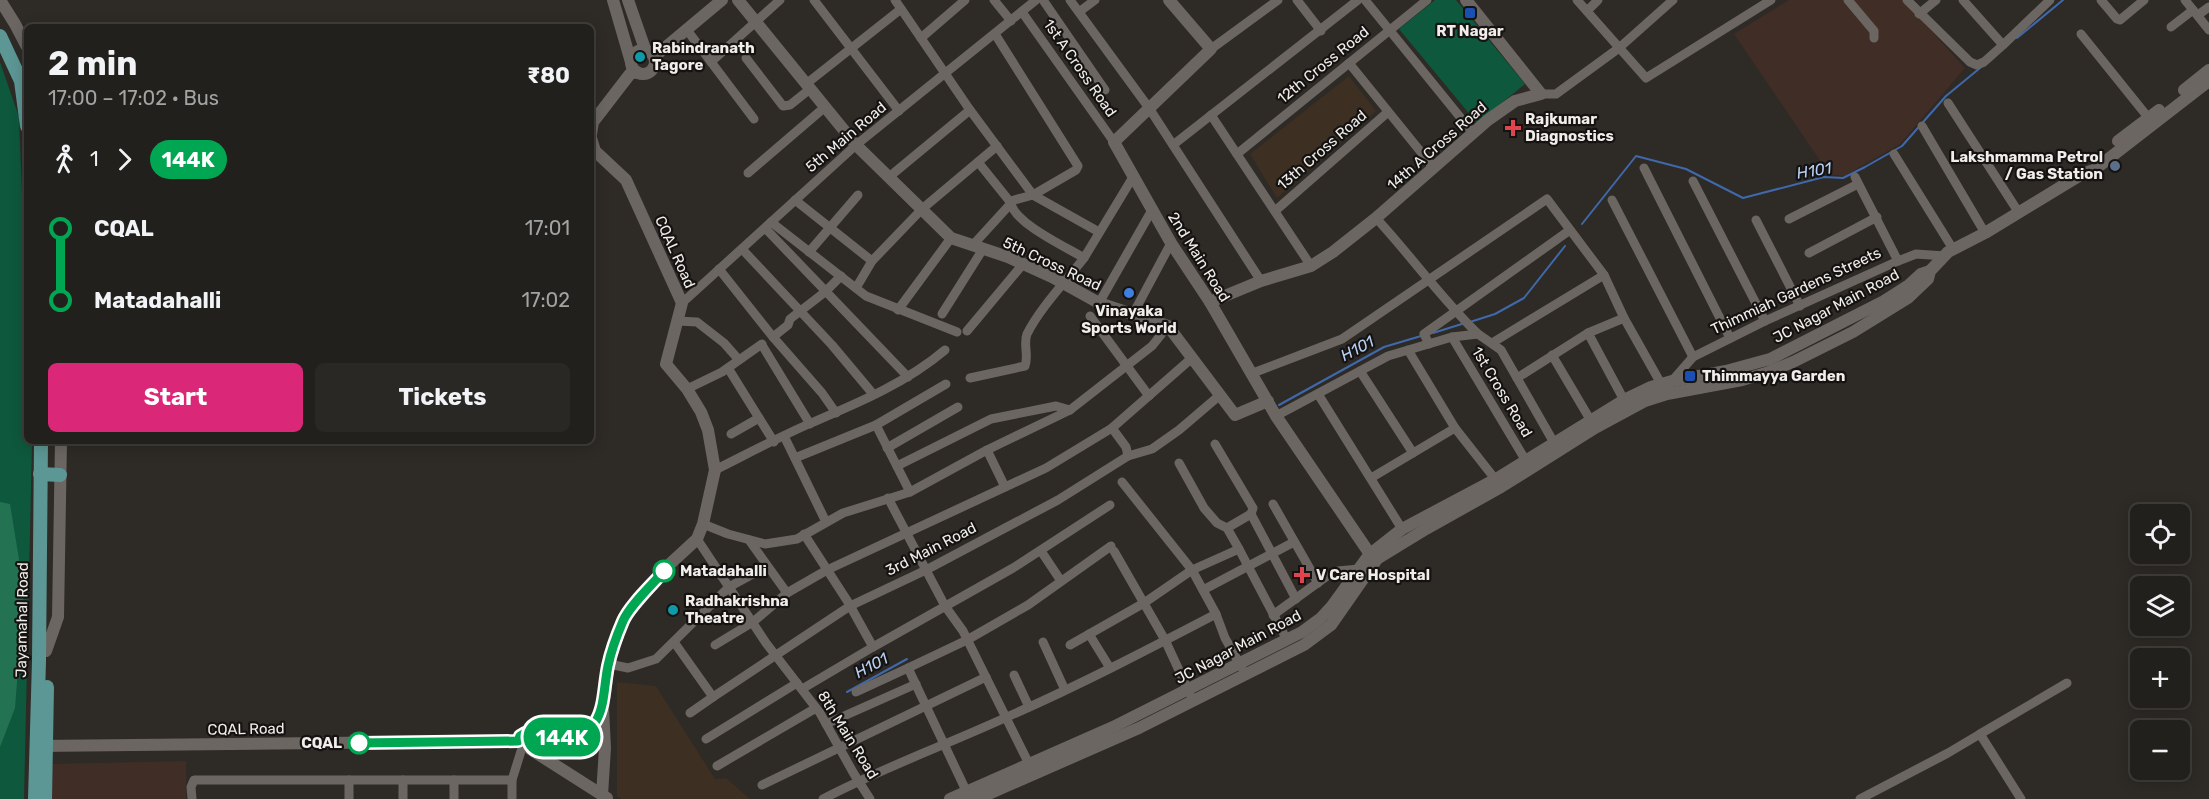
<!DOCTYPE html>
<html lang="en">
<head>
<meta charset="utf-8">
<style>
	:root { --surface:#22201c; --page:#2a2825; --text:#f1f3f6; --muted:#a2a3a3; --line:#3f3e3b; --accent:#db2777 }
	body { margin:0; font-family:Rubik,sans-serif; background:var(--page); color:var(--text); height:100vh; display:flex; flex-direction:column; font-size:22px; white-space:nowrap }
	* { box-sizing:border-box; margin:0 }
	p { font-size:20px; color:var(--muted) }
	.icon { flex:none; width:33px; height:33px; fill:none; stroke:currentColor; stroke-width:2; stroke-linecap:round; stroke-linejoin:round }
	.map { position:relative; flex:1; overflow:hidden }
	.drawer { position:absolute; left:24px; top:24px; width:570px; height:420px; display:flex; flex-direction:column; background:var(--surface); border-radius:9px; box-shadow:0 3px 15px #0003,0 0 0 2px var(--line) }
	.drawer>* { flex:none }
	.badge { padding:0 12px; border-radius:20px; font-size:21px; line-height:39px }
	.fabs { position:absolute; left:2130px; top:504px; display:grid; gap:12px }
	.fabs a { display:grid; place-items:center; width:60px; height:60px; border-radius:9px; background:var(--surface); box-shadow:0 3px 15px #0003,0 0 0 2px var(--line); font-size:30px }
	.map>.badge { position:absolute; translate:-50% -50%; box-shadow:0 0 0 3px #fff }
	.legs { display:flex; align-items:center; gap:9px; height:66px; padding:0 24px; font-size:20px }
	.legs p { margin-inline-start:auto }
	.head { display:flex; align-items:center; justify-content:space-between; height:102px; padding:0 24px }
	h1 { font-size:33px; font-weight:700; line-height:45px }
	.button { display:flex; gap:12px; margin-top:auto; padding:12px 24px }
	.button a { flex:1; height:69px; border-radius:9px; background:var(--accent); color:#fff; font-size:24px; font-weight:700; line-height:69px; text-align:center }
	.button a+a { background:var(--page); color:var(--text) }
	ul { padding:0 24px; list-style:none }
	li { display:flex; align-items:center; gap:21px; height:72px; font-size:22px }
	li i { display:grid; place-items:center; width:9px; height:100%; margin:0 8px; background:currentColor }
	li i::after { content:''; width:15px; height:15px; margin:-8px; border:4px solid; border-radius:50%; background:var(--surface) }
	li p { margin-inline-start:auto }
	li:first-child i { background:linear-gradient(#0000 50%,currentColor 0) }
	li:last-child i { background:linear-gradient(currentColor 50%,#0000 0) }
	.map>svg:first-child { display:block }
	.commercial { fill:#402d26 }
	.education { fill:#3d2f22 }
	.green { fill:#0e583d }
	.forest { fill:#237353 }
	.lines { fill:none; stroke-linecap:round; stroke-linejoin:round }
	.stream { stroke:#3f69ab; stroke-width:2 }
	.street { stroke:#6c6663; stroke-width:9 }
	.secondary { stroke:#6c6663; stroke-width:12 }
	.primary { stroke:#5c9795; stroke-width:14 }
	.line-1-casing { stroke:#fff; stroke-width:14 }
	.line-1 { stroke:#00a651; stroke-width:9 }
	.transit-dot { fill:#1a4fb4; stroke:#151311; stroke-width:2 }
	.culture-dot { fill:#0f9aa8; stroke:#151311; stroke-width:2 }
	.health-dot { fill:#e0444e; stroke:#151311; stroke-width:2 }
	.service-dot { fill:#5c6f8a; stroke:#151311; stroke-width:2 }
	.shop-dot { fill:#3f7fe0; stroke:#151311; stroke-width:2 }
	.stop-1-dot { fill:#fff; stroke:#00a651; stroke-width:3 }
	.labels { text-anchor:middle; stroke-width:4.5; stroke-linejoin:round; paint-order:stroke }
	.poi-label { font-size:15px; font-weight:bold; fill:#f0edea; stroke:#151311; text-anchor:start }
	.street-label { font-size:15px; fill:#f0edea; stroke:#151311 }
	.stop-label { font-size:15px; font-weight:bold; fill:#f0edea; stroke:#151311; text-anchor:start }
	.water-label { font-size:16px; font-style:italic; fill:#b7cff4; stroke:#151311 }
</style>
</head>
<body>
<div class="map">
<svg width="2209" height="799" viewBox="0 0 2209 799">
	<rect width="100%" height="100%" fill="#2e2a26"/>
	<g class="commercial">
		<polygon points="1789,0 1903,0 1965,68 1900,144 1844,176 1829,174 1734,34"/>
		<polygon points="186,761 186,799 50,799 51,764"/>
	</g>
	<g class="education">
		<polygon points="1349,76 1376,111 1277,198 1250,154"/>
		<polygon points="617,682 656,686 715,779 726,778 750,799 622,799 617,796"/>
	</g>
	<g class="green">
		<polygon points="1435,0 1456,0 1525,84 1477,123 1399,29"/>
		<polygon points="0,62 19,117 27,317 27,441 32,441 32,444 24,799 0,799"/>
	</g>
	<polygon class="forest" points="0,502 10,504 24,590 15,708 0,747"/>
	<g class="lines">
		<g class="stream">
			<polyline points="2017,38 2063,0"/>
			<polyline points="1582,224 1636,156 1686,169 1743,198 1824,177 1843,178 1865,167 1902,146 1946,96 1980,68"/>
			<polyline points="1470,322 1495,314 1524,298 1565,246"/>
			<polyline points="1433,333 1465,323"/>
			<polyline points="1279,405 1384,347 1421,336"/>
			<polyline points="847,692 907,659"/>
		</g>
		<g class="street">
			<polyline points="814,0 899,111"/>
			<polyline points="895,0 970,110 1033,195 1099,232"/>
			<polyline points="994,0 1011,21"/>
			<polyline points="1043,0 1105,90"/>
			<polyline points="1070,0 1149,108 1261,281"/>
			<polyline points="1297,0 1321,31"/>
			<polyline points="1365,0 1473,133"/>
			<polyline points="1577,0 1646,78 1771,0"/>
			<polyline points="1848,0 1874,31 1874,38"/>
			<polyline points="1907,0 1970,62 1977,65 1984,62 2003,45"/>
			<polyline points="1963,0 2003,45 2050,0"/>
			<polyline points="2101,0 2117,19 2120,20 2144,0"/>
			<polyline points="2185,0 2209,30"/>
			<polyline points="1587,11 1598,0"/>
			<polyline points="1022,12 1114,142"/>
			<polyline points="1079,12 1095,0"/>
			<polyline points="1919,14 1936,0"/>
			<polyline points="2198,15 2209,7"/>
			<polyline points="2171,27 2193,10"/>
			<polyline points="687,30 754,119"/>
			<polyline points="2081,34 2151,121"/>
			<polyline points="921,38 965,0"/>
			<polyline points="1211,49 1278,0"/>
			<polyline points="746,58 783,106 790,105 810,89"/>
			<polyline points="711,62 780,0"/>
			<polyline points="1349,63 1433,167"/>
			<polyline points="806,84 901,9"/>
			<polyline points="1541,94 1556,94 1619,48 1673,0"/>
			<polyline points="1948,103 2019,213"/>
			<polyline points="1211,115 1311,266"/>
			<polyline points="1922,126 1985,233"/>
			<polyline points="1173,145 1358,0"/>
			<polyline points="1237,154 1427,0"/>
			<polyline points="1894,154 1953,249"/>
			<path d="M978 162 1011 203C1014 223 1066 247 1084 258L1133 177"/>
			<polyline points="1644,168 1730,338"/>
			<polyline points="748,173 825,107"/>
			<polyline points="889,177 970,110"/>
			<polyline points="1855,177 1898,261"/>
			<polyline points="1693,181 1765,321"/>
			<polyline points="795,200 872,261"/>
			<polyline points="1612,200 1693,357"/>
			<polyline points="1275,211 1388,112"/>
			<path d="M1376 218C1411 256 1441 298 1478 334"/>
			<polyline points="1789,219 1858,184"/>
			<polyline points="1756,220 1800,306"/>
			<polyline points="771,222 866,296 957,332"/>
			<polyline points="765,228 908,377"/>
			<polyline points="972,246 1014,200 1033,195 1076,170 1078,166 995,34"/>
			<polyline points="742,249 832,345 873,394"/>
			<polyline points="809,252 858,195"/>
			<polyline points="1809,253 1877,217"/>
			<polyline points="719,269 773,337 822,393 836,413"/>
			<polyline points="856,288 872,261 922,209 997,146"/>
			<polyline points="682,303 856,145 1036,0"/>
			<polyline points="1099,303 1152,210"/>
			<polyline points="898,310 951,238"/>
			<polyline points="942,314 983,249"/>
			<polyline points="1133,314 1171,243"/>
			<polyline points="1090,316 1149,396"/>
			<polyline points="678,321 697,322 724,343 739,360"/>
			<polyline points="967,331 1023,264"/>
			<polyline points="1588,333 1624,400"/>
			<polyline points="773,337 788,325 790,319 825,292 841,276"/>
			<polyline points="1452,337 1526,461"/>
			<polyline points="1492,343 1604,275"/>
			<polyline points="1429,344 1424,334 1570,230"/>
			<polyline points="762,345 810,424"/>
			<polyline points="1408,350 1455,428 1499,484"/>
			<polyline points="1552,355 1591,421"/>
			<polyline points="728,368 774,442"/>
			<polyline points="1360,371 1413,453"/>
			<polyline points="1253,373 1342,339 1547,199 1604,275 1624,318 1664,389"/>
			<path d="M970 378 1025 366C1029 356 1023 344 1027 334 1040 308 1066 281 1084 258"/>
			<polyline points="1517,378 1588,333 1624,318"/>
			<polyline points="1672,381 1693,357 1765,321 1898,261 1916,254 1945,256"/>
			<polyline points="687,389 722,372 762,344"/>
			<polyline points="1318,394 1402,529"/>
			<polyline points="1276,416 1388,356 1452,337 1478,334 1501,350 1557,448"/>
			<polyline points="876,425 946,384"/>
			<polyline points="1112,428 1126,447 1128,456"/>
			<polyline points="731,434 759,418"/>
			<polyline points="784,436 826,522"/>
			<polyline points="1215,444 1250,503 1253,508 1251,514 1296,599"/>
			<polyline points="887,448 958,407"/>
			<polyline points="987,450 1005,487"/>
			<polyline points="795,458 876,425 910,492"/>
			<polyline points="1179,463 1204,508 1217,523 1227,528 1239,549 1287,640"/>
			<polyline points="897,466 991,419 1056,406 1070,410"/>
			<path d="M715 470C747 454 779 437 811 423 858 403 906 383 945 350"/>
			<polyline points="1371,478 1455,428"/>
			<polyline points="1122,482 1192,570 1216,614 1225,638 1242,668"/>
			<polyline points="888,498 945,606 963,631 1031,768"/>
			<polyline points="1273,504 1318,583"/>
			<polyline points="703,524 728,534 765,544 797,539 843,513 910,492 987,450 1070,410 1152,346 1168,326"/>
			<polyline points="1227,528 1251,514"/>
			<polyline points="697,539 766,643 820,713 854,774 870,799"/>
			<polyline points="749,540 787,593"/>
			<polyline points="1041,551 1061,581"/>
			<polyline points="1114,551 1165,640 1190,694"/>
			<polyline points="1203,590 1294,542"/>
			<polyline points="1273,615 1327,576 1338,571 1359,569 1361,571"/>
			<polyline points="1089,634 1110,668"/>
			<polyline points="674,642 713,697 850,606 926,570 1058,500 1128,456 1152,449 1179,430 1220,395"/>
			<polyline points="1043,642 1065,690"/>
			<polyline points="715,645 753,622 787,593 827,570 1046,468 1112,428 1192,358"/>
			<polyline points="1070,645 1144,603 1192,570 1239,549"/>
			<polyline points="873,647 1013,568 1110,505"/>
			<polyline points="609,664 628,668 656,659 729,587 760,570"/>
			<polyline points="1014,675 1029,707"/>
			<polyline points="802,689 873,647 848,602 804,534"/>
			<polyline points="856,692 908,668"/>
			<polyline points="690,713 713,697"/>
			<polyline points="826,724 916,684"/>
			<polyline points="1980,734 2067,683"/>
			<polyline points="706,739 797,683"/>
			<polyline points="717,766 816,708"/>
			<polyline points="454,780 454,799"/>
			<polyline points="762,785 986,677"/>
			<polyline points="192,799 191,787 194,780 512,780"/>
			<polyline points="349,799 349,780"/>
			<polyline points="403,799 403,780"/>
			<polyline points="512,799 512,780 522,748"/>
			<path d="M823 799C882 768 946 745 1007 717 1078 686 1147 650 1216 614"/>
			<polyline points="970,799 908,668 967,640 1028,605 1111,546"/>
			<polyline points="1860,799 1948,753 1980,734 2021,799"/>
		</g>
		<g class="secondary">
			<polyline points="0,0 15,24 27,47"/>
			<polyline points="613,0 631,62"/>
			<polyline points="628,0 645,49"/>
			<polyline points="738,0 856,145 951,238 1008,257 1052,277 1099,303 1168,326 1235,415 1268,401"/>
			<polyline points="1169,0 1211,49 1114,142 1171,243 1210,302 1276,416 1374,560"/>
			<circle cx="643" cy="62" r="12"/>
			<polyline points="655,56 722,0"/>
			<polyline points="2184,90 2209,70"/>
			<polyline points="591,134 593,122 630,74 637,72"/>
			<polyline points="591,138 595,151 626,180 682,303 666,364 687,389 701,412 708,430 715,470 703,524 697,539 671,563 623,619 609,664 603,708 605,748 602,795"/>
			<polyline points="2118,141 2159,110"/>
			<polyline points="1210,302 1261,281 1311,266 1333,252 1376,218 1488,120 1515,101 1541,94 1466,0"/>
			<polyline points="46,651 58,617 61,441"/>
			<path d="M532 735C564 738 587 743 602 709"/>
			<polyline points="37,746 518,741"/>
			<polyline points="530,749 607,798"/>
			<polyline points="950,799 1113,727 1302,632 1321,618 1332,606 1369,555 1402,529 1496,479 1624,400 1651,387 1672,381 1726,371 1770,359 1884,301 1909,285 1921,274 1930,271"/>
			<polyline points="977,799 1139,728 1304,645 1331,625 1377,559 1426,529 1501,487 1595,428 1645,401 1667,394 1742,380 1766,373 1793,362 1853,332 1908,298 1928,279 1930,271 1948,252 1985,233 2082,174 2094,170 2209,81"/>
		</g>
		<g class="primary">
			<polyline points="0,36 21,81 27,126"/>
			<polyline points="40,474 60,475"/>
			<polyline points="35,799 39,661 41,441"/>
			<polyline points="45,799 47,687"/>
		</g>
	</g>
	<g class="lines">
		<g class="line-1-casing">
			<path id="line-1" d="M359 743 518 741 520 736 525 733C537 734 549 738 561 738 608 735 601 700 608 666 611 651 617 635 623 621 630 605 652 585 664 571"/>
		</g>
		<use href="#line-1" class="line-1"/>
	</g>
	<g class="transit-dot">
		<rect x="1464" y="7" width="12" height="12" rx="3"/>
		<rect x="1684" y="370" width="12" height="12" rx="3"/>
	</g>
	<g class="culture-dot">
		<circle cx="640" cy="57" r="6"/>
		<circle cx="673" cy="610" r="6"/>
	</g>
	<g class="health-dot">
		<path d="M1510 119h6v6h6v6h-6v6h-6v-6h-6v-6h6z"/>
		<path d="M1299 566h6v6h6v6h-6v6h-6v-6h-6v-6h6z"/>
	</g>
	<circle class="service-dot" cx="2115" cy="166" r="6"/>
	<circle class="shop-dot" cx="1129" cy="293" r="6"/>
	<g class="stop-1-dot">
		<circle cx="664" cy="571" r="10"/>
		<circle cx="359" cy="743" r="10"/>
	</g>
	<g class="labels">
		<g class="poi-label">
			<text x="1470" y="36" text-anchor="middle">RT Nagar</text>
			<text x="652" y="53">Rabindranath<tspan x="652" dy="17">Tagore</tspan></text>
			<text x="1525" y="124">Rajkumar<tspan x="1525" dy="17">Diagnostics</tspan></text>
			<text x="2103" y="162" text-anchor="end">Lakshmamma Petrol<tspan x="2103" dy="17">/ Gas Station</tspan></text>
			<text x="1129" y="316" text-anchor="middle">Vinayaka<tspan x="1129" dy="17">Sports World</tspan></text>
			<text x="1702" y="381">Thimmayya Garden</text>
			<text x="1316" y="580">V Care Hospital</text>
			<text x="685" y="606">Radhakrishna<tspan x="685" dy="17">Theatre</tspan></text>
		</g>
		<g class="street-label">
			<text transform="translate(1323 65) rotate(-39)" y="5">12th Cross Road</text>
			<text transform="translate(1080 68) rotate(55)" y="5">1st A Cross Road</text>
			<text transform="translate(846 137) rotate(-40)" y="5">5th Main Road</text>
			<text transform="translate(1437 146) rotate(-41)" y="5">14th A Cross Road</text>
			<text transform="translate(1322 150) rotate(-41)" y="5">13th Cross Road</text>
			<text transform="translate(675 252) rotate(66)" y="5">CQAL Road</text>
			<text transform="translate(1199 257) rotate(58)" y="5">2nd Main Road</text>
			<text transform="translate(1052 264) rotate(25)" y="5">5th Cross Road</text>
			<text transform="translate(1796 291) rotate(-25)" y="5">Thimmiah Gardens Streets</text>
			<text transform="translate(1836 306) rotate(-28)" y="5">JC Nagar Main Road</text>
			<text transform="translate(1502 392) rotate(59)" y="5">1st Cross Road</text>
			<text transform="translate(931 549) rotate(-27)" y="5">3rd Main Road</text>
			<text transform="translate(22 620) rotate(-89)" y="5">Jayamahal Road</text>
			<text transform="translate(1238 647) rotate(-28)" y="5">JC Nagar Main Road</text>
			<text transform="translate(246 729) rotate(-1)" y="5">CQAL Road</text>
			<text transform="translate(848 735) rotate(58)" y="5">8th Main Road</text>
		</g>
		<g class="stop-label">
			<text x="680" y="576">Matadahalli</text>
			<text x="342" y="748" text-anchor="end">CQAL</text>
		</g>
		<g class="water-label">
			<text transform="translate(1814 170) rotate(-9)" y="6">H101</text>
			<text transform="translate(1357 348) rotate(-28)" y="6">H101</text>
			<text transform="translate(871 665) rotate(-28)" y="6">H101</text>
		</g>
	</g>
</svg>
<div class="fabs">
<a><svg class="icon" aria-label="locate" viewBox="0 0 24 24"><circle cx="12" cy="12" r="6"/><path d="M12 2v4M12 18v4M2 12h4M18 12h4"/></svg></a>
<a><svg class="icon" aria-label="layers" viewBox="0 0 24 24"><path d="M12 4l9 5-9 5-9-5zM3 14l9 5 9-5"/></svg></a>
<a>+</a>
<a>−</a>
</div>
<b class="badge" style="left:562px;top:737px;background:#00a651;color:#fff">144K</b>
<section class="drawer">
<div class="head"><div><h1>2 min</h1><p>17:00 – 17:02 · Bus</p></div><b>₹80</b></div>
<div class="legs"><svg class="icon" aria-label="walk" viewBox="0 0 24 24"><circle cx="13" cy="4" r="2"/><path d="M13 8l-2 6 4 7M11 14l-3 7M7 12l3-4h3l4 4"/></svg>1<svg class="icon" aria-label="forward" viewBox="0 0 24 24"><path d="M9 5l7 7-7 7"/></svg><b class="badge" style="background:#00a651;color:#fff">144K</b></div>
<ul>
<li><i style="color:#00a651"></i><b>CQAL</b><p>17:01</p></li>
<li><i style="color:#00a651"></i><b>Matadahalli</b><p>17:02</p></li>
</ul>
<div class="button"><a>Start</a><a>Tickets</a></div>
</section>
</div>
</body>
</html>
